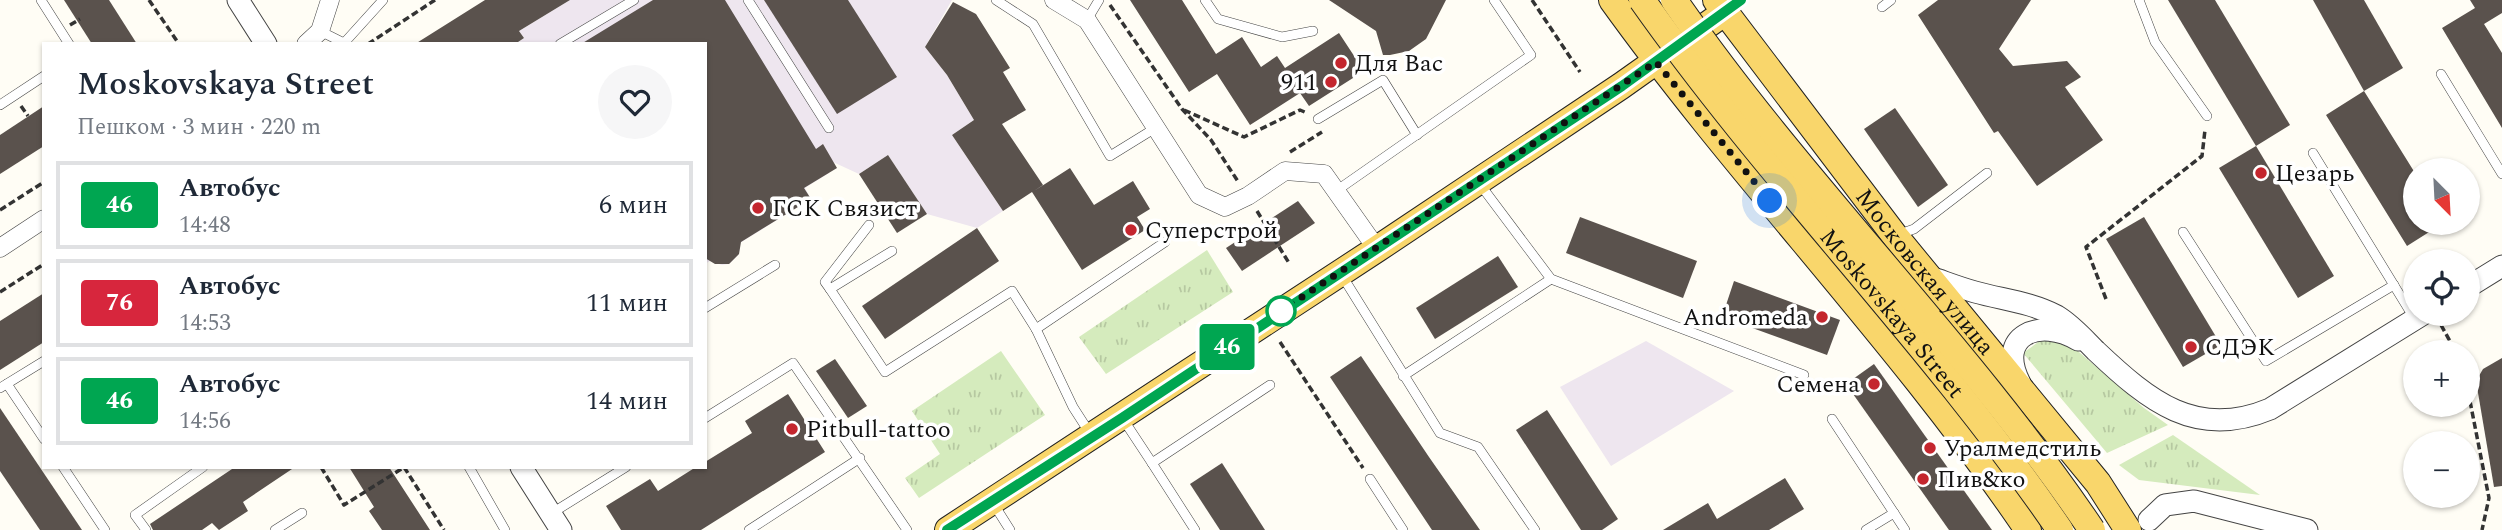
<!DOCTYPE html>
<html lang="ru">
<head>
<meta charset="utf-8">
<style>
	:root { --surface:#fff; --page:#f6f6f7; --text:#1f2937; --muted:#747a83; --line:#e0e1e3 }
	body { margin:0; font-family:Spectral,serif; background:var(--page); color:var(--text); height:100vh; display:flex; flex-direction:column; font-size:26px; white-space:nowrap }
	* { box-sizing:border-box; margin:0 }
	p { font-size:23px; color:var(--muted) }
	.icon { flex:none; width:38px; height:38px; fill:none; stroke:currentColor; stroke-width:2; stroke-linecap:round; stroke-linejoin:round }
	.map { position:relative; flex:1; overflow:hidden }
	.drawer { position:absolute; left:42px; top:42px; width:665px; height:427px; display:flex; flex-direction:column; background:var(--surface); border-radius:0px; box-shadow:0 2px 5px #0004 }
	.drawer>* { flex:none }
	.badge { padding:0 14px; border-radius:5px; font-size:24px; line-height:46px }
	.needle { width:46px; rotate:156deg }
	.controls { position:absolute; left:2403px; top:158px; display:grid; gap:14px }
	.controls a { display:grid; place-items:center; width:77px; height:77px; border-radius:50%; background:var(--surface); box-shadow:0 2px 5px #0004; font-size:35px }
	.you { position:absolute; width:35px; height:35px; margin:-18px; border:5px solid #fff; border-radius:50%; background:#1a73e8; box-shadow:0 0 0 10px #1a73e833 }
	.map>.badge { position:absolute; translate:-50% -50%; box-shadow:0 0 0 4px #fff }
	.round { display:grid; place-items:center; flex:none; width:74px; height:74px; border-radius:37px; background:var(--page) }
	.summary { display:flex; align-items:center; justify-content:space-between; height:119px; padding:0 35px }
	h1 { font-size:33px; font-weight:600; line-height:52px }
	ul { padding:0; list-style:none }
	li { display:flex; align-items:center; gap:21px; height:88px; margin:0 14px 10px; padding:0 21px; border:4px solid var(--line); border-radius:0px }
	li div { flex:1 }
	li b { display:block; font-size:26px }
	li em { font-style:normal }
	li .badge { min-width:77px; font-weight:700; text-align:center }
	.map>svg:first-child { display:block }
	.industrial { fill:#eee6ef }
	.grass { fill:url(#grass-tufts) }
	.building { fill:#5a524d }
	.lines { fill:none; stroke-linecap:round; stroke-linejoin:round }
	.service-casing { stroke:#444; stroke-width:10 }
	.minor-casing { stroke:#444; stroke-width:19 }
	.tertiary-casing { stroke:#444; stroke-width:23 }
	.primary-casing { stroke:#222; stroke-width:28 }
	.path { stroke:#333; stroke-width:3.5; stroke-dasharray:7 3.5; stroke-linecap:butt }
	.service { stroke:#fff; stroke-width:9 }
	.minor { stroke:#fff; stroke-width:18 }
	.tertiary { stroke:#fff; stroke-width:21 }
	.primary { stroke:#f9d66b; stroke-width:26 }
	.primary-bridge-casing { stroke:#222; stroke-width:28; stroke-linecap:butt }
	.primary-bridge { stroke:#f9d66b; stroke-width:26 }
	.line-casing { stroke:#fff; stroke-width:16 }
	.line { stroke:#00a651; stroke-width:10 }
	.walk { stroke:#111; stroke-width:7; stroke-dasharray:0 12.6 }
	.poi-dot { fill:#c4262e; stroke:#fff; stroke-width:2.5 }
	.stop-dot { fill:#fff; stroke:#00a651; stroke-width:3.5 }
	.labels { text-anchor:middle; stroke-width:7; stroke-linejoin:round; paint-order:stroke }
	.poi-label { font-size:24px; fill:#111; stroke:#fff; text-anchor:start }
	.street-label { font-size:24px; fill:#111; stroke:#fff }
</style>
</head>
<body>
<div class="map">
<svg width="2502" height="530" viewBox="0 0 2502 530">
	<defs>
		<pattern id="grass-tufts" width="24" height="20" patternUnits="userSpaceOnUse" patternTransform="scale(1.75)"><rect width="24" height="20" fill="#d5ebbd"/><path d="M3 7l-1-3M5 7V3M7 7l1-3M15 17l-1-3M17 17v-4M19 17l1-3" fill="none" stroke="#b6c8a1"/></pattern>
	</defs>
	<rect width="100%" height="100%" fill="#fffdf5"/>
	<g class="industrial">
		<polygon points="570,0 952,0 925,47 947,75 974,120 952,135 1003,211 977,228 927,214 888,155 859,174 833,162 826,166 829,173 805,188 811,199 740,243 739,254 729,264 722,265 710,261 705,264 705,44 515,44 524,38 519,31"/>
		<polygon points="1646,341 1734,391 1611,466 1560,387"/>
	</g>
	<g class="grass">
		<polygon points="1207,250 1233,292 1106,374 1079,337"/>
		<polygon points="2044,338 2065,340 2144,408 2168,425 2107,453 2023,353"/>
		<polygon points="1001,351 1045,415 919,498 905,478 940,454 912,411"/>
		<polygon points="2173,435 2260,495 2139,480 2119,465"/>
	</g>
	<g class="building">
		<polygon points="64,0 109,0 137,44 92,44"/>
		<polygon points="485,0 570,0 519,31 524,38 515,44 415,44"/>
		<polygon points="653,0 725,0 816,149 823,144 837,168 804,188 811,199 741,242 739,254 729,264 715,264 705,258 705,44 581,44"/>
		<polygon points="764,0 848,0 897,77 837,114"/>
		<polygon points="1130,0 1182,0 1216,54 1242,37 1261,67 1277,56 1285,68 1339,33 1364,71 1309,106 1300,93 1250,125 1217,74 1189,92"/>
		<polygon points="1329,0 1446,0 1426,39 1409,51 1390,55 1383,55 1376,31"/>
		<polygon points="1938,0 2031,0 1999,49 2013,66 2067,61 2081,77 2065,87 2103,140 2037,186 1998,131 1994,133 1918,15"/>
		<polygon points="2168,0 2215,0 2290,125 2256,146"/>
		<polygon points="2313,0 2364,0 2403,68 2364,91"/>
		<polygon points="2470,0 2502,0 2502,13 2484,24 2502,53 2502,128 2442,28 2475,8"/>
		<polygon points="953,2 976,14 1010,68 1003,72 1026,110 1002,124 1043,185 1034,191 1070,168 1094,205 1133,181 1150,209 1137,217 1145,230 1082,270 1032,192 1003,211 952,135 974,120 947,75 925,47"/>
		<polygon points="2364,91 2415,173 2415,222 2445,222 2407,246 2326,115"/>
		<polygon points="44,106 44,146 0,174 0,135"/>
		<polygon points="1895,108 1948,185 1918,207 1864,129"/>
		<polygon points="2256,146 2334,276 2298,298 2219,168"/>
		<polygon points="888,155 927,214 897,233 859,174"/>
		<polygon points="1298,201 1315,223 1242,271 1226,248"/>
		<polygon points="1580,217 1697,261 1683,298 1566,253"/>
		<polygon points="2144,217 2221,345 2183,367 2106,239"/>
		<polygon points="977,228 999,261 885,339 862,306"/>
		<polygon points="1498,256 1518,287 1435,339 1416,308"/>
		<polygon points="1734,281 1840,320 1827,355 1722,317"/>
		<polygon points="44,293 44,342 0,370 0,321"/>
		<polygon points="1361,356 1429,457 1480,530 1432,530 1330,377"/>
		<polygon points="2502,358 2502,486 2494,487 2476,381 2483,369"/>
		<polygon points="835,359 867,406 848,418 816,371"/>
		<polygon points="1874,364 1992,530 1949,530 1846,384"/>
		<polygon points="788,394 825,452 701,530 621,530 606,506 650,479 658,491 696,467 705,467 705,462 752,433 745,421"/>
		<polygon points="0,408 82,530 40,530 0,471"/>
		<polygon points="1547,410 1618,519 1602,530 1581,530 1516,430"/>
		<polygon points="1222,463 1265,530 1220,530 1190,484"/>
		<polygon points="235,467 295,467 243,502 248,511 219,530 212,523 202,530 153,530 150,524"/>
		<polygon points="349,467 389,467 430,530 382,530 369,511 374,507"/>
		<polygon points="1785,478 1804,509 1769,530 1663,530 1708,503 1717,519"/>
	</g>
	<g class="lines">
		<g class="service-casing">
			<g id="service">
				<polyline points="41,0 69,44"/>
				<polyline points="748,0 829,128"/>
				<polyline points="996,0 1033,24 1110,156 1157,127"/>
				<polyline points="1205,0 1218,19 1282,37 1313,31"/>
				<polyline points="2139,0 2155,42 2207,116"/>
				<polyline points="1882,7 1891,0"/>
				<polyline points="1087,20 1099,0"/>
				<polyline points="320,31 346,44"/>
				<polyline points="345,42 383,0"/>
				<polyline points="560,44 634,0"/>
				<polyline points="2441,74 2502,174"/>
				<polyline points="0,105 44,76"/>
				<polyline points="1318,119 1383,80 1417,135"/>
				<polyline points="2313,153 2414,318"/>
				<polyline points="1479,183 1551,279 1804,375"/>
				<polyline points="1336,191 1531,55 1494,0"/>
				<polyline points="2183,232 2266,361 2394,285"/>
				<polyline points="1897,235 1914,229 1987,173"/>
				<polyline points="892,251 830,289 885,372 1012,291 1036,329"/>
				<polyline points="1341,274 1440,433 1478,447 1535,530"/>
				<polyline points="830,289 825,282 869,225"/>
				<polyline points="705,308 775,265"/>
				<polyline points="1403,376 1551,279"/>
				<polyline points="7,384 44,439"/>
				<polyline points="0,388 44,361"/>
				<polyline points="705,418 793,363 907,530"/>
				<polyline points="1123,419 1152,463 1270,385"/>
				<polyline points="1832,419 1894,513"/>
				<polyline points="1091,435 1073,407 1036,329 1165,242"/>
				<polyline points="1152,463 1195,530"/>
				<polyline points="63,467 105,530"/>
				<polyline points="469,467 505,530"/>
				<polyline points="1370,479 1403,530"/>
				<polyline points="993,503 1010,530"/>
				<polyline points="552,513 626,467"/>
				<polyline points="146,530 135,515 203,467"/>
				<polyline points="275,530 302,513"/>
				<polyline points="749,530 860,458"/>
				<polyline points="1866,530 1894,513 1905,530"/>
			</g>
		</g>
		<g class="minor-casing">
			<g id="minor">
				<polyline points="1054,0 1087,20 1199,195 1225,207 1248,196 1285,171 1324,174 1377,249"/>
				<polyline points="306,44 320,31 330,0"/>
				<polyline points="0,248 44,219"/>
			</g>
		</g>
		<g class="tertiary-casing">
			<g id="tertiary">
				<polyline points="238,0 266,44"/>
				<path d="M1930 277C1945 282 1960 288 1975 292 2004 300 2030 302 2057 316 2072 325 2084 339 2096 351 2149 401 2196 440 2270 409L2425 313"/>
				<polyline points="2468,287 2502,266"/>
				<path d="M2020 383C1995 335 2040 317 2078 340"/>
				<polyline points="521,467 561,530"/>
				<polyline points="2149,520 2165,505 2194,501 2307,530"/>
			</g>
		</g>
		<g class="primary-casing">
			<g id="primary">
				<path d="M1612 0C1743 182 1902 344 2028 530"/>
				<path id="s1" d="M1716 0 1895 236 2098 483 2128 530"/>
				<polyline points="948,530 1377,249 1621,86 1724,13"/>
			</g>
		</g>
		<g class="path">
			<polyline points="149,0 179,44"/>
			<polyline points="1532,0 1580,72"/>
			<polyline points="1110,5 1182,109 1211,140 1239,183"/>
			<polyline points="70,25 80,19"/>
			<polyline points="368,44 435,0"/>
			<polyline points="21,106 28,116"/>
			<polyline points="1184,110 1244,137 1300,110 1307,113"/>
			<polyline points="1290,152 1322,132"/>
			<polyline points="0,210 44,182"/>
			<polyline points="1257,211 1289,263"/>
			<polyline points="0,292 44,264"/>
			<polyline points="2106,299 2086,247 2202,156 2205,130"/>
			<polyline points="2441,325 2456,352"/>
			<polyline points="1280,342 1363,468"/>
			<polyline points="2468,391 2489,498 2482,530"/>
			<polyline points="321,467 344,505 403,468"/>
			<polyline points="404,467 444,530"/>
		</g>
		<use href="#service" class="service"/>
		<use href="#minor" class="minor"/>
		<use href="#tertiary" class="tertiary"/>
		<use href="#primary" class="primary"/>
		<g class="primary-bridge-casing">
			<g id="primary-bridge">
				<path id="s2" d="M1642 0C1772 184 1933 344 2060 530"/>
				<path d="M1674 0C1802 185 1966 343 2092 530"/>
			</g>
		</g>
		<use href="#primary-bridge" class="primary-bridge"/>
	</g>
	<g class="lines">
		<g class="line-casing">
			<polyline id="line" points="947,530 1122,418 1622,86 1741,0"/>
		</g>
		<use href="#line" class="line"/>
		<polyline class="walk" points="1281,311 1656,62 1770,201"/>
	</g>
	<g class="poi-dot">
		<circle cx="1341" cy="63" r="7"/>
		<circle cx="1331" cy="82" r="7"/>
		<circle cx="2261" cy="173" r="7"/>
		<circle cx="758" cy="208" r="7"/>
		<circle cx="1131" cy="230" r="7"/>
		<circle cx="1822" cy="317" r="7"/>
		<circle cx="2191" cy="347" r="7"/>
		<circle cx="1874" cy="384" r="7"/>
		<circle cx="792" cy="429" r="7"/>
		<circle cx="1930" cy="448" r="7"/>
		<circle cx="1923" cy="479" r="7"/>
	</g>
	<circle class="stop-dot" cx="1281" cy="311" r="14"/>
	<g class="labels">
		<g class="poi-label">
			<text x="1355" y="71">Для Вас</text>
			<text x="1317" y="90" text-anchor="end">911</text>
			<text x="2275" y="181">Цезарь</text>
			<text x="772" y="216">ГСК Связист</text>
			<text x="1145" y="238">Суперстрой</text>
			<text x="1808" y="325" text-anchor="end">Andromeda</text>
			<text x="2205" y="355">СДЭК</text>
			<text x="1860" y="392" text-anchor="end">Семена</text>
			<text x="806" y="437">Pitbull-tattoo</text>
			<text x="1944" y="456">Уралмедстиль</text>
			<text x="1937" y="487">Пив&amp;ко</text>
		</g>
		<g class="street-label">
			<text dy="8" stroke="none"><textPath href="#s1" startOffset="343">Московская улица</textPath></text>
			<text dy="8" stroke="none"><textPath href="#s2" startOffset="401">Moskovskaya Street</textPath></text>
		</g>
	</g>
</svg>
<div class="controls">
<a><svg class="needle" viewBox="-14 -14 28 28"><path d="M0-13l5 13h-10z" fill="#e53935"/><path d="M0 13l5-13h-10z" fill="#747a83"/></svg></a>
<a><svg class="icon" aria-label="locate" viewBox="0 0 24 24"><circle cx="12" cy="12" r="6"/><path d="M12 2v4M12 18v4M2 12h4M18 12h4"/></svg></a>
<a>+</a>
<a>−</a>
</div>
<div class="you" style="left:1770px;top:201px"></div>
<b class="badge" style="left:1227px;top:347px;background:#00a651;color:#fff">46</b>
<section class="drawer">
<div class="summary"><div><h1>Moskovskaya Street</h1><p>Пешком · 3 мин · 220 m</p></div><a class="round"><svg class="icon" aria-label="heart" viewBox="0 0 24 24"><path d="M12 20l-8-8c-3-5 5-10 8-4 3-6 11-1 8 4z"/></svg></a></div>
<ul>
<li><span class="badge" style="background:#00a651;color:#fff">46</span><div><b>Автобус</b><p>14:48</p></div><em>6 мин</em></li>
<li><span class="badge" style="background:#d7263d;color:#fff">76</span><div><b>Автобус</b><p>14:53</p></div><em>11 мин</em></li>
<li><span class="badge" style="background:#00a651;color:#fff">46</span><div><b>Автобус</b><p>14:56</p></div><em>14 мин</em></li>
</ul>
</section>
</div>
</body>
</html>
